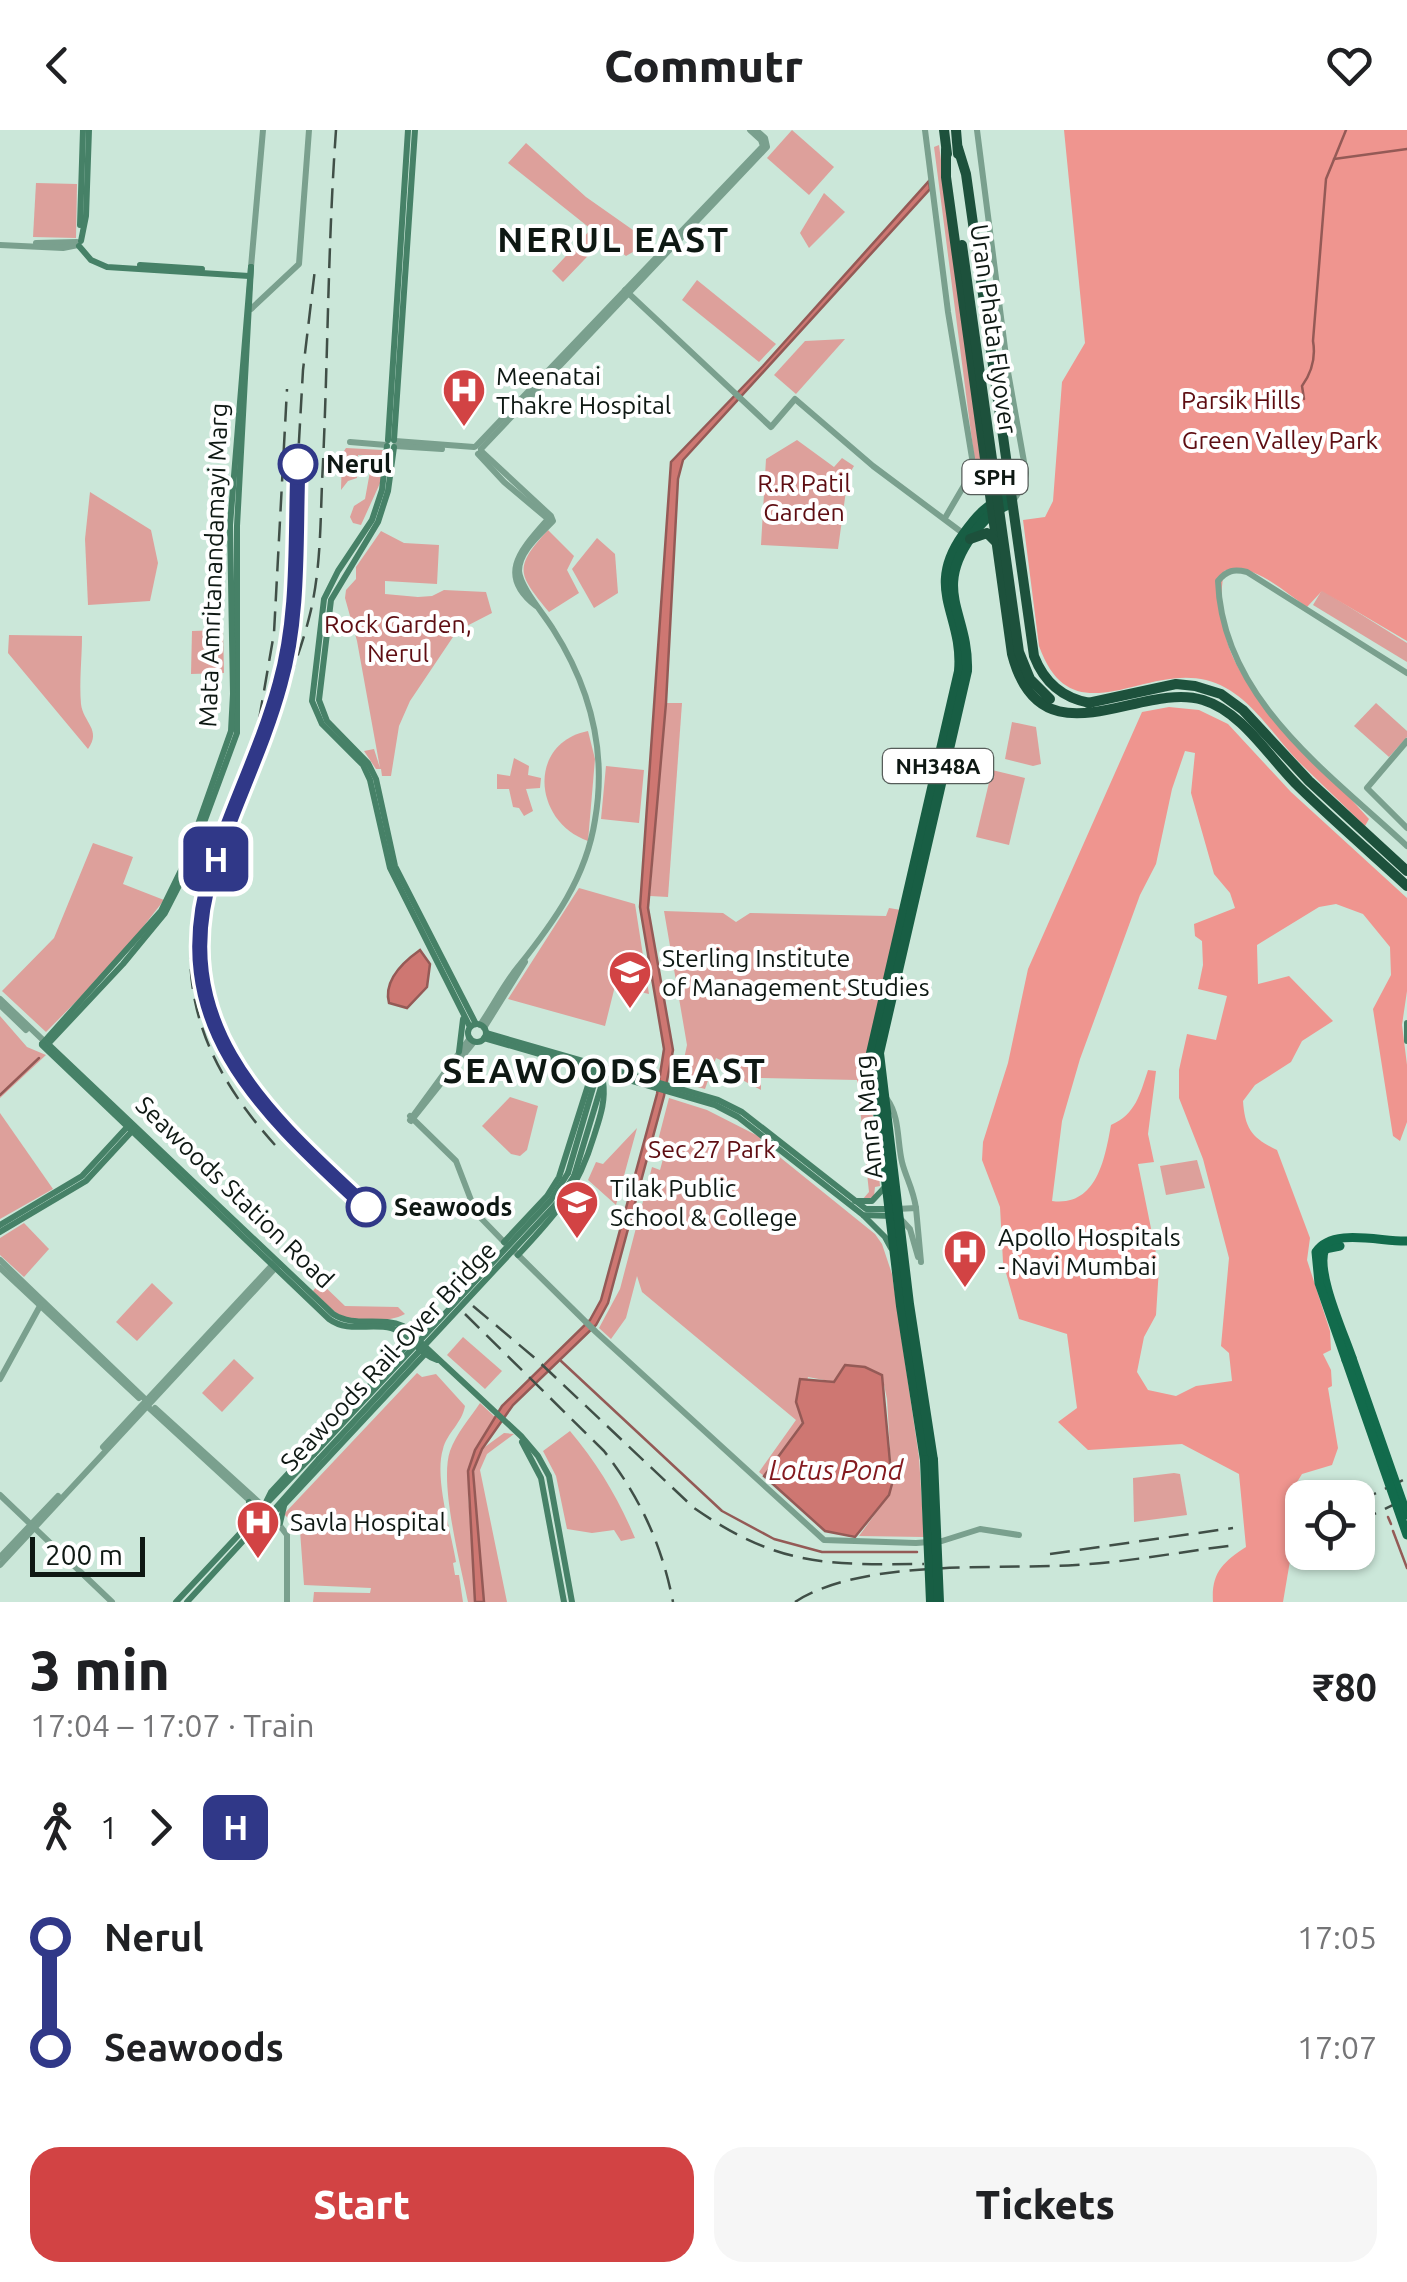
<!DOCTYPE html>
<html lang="en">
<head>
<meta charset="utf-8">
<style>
	:root { --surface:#fff; --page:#f6f6f6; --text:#202124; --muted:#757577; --accent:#d24344 }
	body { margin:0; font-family:Ubuntu,sans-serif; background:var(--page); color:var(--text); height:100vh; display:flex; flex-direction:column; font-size:38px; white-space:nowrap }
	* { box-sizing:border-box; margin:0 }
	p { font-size:32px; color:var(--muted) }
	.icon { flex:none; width:55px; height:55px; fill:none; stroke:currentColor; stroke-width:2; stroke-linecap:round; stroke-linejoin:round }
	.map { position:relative; height:1472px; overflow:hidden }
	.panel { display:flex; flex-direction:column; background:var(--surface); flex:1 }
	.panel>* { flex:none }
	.badge { padding:0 20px; border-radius:15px; font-size:35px; line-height:65px }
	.tools { position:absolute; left:1285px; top:1350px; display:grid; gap:20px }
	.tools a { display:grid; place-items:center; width:90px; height:90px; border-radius:20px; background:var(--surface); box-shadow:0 2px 8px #0004; font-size:50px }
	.scale { position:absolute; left:30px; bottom:25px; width:115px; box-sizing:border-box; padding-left:10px; border:5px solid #0e1813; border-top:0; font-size:28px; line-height:35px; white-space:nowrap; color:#0e1813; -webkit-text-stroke:8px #fff; paint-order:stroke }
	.map>.badge { position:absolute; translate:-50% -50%; box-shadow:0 0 0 5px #fff }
	.legs { display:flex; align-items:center; gap:15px; height:110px; padding:0 30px; font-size:32px }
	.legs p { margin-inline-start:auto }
	.head { display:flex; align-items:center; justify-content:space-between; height:170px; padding:0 30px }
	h1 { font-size:55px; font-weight:800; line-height:75px }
	.button { display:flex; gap:20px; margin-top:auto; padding:20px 30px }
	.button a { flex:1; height:115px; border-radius:30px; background:var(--accent); color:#fff; font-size:40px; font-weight:800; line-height:115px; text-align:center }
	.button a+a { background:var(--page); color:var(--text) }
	ul { padding:0 30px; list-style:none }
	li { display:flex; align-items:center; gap:35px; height:110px; font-size:38px }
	li i { display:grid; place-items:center; width:15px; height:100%; margin:0 12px; background:currentColor }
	li i::after { content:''; width:25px; height:25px; margin:-12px; border:8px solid; border-radius:50%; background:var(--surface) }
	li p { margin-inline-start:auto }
	li:first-child i { background:linear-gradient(#0000 50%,currentColor 0) }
	li:last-child i { background:linear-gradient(currentColor 50%,#0000 0) }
	header { display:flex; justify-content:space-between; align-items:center; height:130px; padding:0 30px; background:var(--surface); font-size:45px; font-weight:800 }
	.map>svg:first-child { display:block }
	.green { fill:#dda09b }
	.forest { fill:#ef958f; fill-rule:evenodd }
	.water { fill:#ce7772; stroke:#945a56; stroke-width:2.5 }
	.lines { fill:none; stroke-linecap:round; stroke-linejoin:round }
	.stream { stroke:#945a56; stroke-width:2.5 }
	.tertiary { stroke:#7aa08e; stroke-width:6 }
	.secondary { stroke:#468167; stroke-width:6 }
	.primary { stroke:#126b4c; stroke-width:9 }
	.trunk { stroke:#185e44; stroke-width:10 }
	.motorway { stroke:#1d513c; stroke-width:10 }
	.rail { stroke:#404f47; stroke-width:2.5; stroke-dasharray:20 10; stroke-linecap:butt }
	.secondary-bridge { stroke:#468167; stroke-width:6 }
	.primary-bridge { stroke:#126b4c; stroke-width:9 }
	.trunk-bridge { stroke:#185e44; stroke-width:10 }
	.motorway-bridge { stroke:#1d513c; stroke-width:10 }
	.line-1-casing { stroke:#fff; stroke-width:22 }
	.line-1 { stroke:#303888; stroke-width:15 }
	.stop-1-dot { fill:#fff; stroke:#303888; stroke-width:5 }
	.labels { text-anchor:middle; stroke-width:8; stroke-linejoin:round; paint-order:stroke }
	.shield { fill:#fff; stroke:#565d5a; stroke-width:2.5 }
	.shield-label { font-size:22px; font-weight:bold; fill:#0e1813 }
	.street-label { font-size:25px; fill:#0e1813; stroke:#fff }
	.poi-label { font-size:25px; fill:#0e1813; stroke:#fff; text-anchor:start }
	.park-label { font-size:25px; fill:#5e0d12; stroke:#fff }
	.stop-label { font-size:25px; font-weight:bold; fill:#0e1813; stroke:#fff; text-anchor:start }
	.water-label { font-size:28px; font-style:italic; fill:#841a1f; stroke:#fff }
	.district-label { font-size:35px; font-weight:bold; letter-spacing:2.5px; fill:#0e1813; stroke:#fff }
</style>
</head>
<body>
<header><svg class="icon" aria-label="back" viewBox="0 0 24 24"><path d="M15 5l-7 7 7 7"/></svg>Commutr<svg class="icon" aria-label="heart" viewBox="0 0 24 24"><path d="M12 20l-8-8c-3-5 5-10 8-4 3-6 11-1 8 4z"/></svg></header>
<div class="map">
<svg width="1407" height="1472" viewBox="0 0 1407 1472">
	<rect width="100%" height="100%" fill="#cbe7d9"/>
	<g class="green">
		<polygon points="792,0 834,37 809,65 767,28"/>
		<polygon points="526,13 586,67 650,112 626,126 604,109 563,152 552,141 591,99 508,33"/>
		<polygon points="939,15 984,357 968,355 974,326 934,17"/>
		<polygon points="36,53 77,54 76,108 33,107"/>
		<polygon points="824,63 845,82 809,118 800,103"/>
		<polygon points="697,150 776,214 759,232 682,170"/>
		<polygon points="845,209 796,264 774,245 805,211"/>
		<polygon points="797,310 834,337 842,328 854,336 848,346 838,419 761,415 766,329"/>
		<polygon points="346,318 383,320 381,351 361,395 353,393 350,387 354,376 365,369 373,325 358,325 357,348 348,351 341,360 342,324"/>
		<polygon points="90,362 151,400 158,433 150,471 88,475 85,409"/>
		<path d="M548 400 574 426 567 440 579 463 549 482C518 444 513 438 548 400Z"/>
		<polygon points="381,401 404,413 439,415 437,454 385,451 385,464 418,467 432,466 444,460 486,462 492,483 457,501 410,571 399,596 391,646 382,646 381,639 376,639 364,621 374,619 380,638 357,511 345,468 346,460 356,449 356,437"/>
		<polygon points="597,408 615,424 618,463 594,478 572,439"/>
		<polygon points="1322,460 1407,513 1407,532 1313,475"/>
		<polygon points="223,500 224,543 191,544 192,501"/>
		<path d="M9 505 82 506C82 528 79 551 81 574 83 592 102 600 88 619L8 523Z"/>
		<polygon points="666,573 682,573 668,767 650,766"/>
		<polygon points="1376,573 1407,601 1407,607 1389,627 1354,596"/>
		<polygon points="1012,592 1036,597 1041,634 1033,636 1005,629"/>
		<path d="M588 601 595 629 588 711C533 692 527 613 588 601Z"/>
		<polygon points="514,628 529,636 528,645 541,648 540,658 526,659 533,681 524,686 519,678 513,677 509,659 497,659 497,644 510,646"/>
		<polygon points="606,636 644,640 639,693 601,689"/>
		<polygon points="992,640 1025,648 1009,715 976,707"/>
		<polygon points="93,713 133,727 123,754 164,770 118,829 46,902 2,861 54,808"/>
		<polygon points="579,758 635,774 649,864 615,856 605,896 508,869"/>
		<polygon points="889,778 901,780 868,938 880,1056 875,1057 874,1067 862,1070 869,1062 857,950 761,948 761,960 731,944 734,936 716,928 705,959 679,952 687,915 664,781 723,783 736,792 750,783 886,786"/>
		<polygon points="0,886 27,917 46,925 0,968"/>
		<polygon points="510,967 538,976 527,1020 520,1026 511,1024 482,996"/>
		<polygon points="669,968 707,980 760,1007 761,1012 875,1104 882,1114 892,1144 919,1327 924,1407 859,1406 889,1365 892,1354 887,1269 882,1245 835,1252 808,1247 799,1283 804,1293 764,1346 759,1342 796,1290 642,1162 637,1146 626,1188 611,1209 599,1198 620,1159 652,1037 660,1040 663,1029 654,1026"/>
		<polygon points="0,983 53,1059 0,1089"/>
		<polygon points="637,998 616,1075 588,1050 596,1032 603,1034"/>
		<polygon points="1197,1030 1205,1058 1166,1065 1160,1036"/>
		<polygon points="24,1093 49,1119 24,1147 0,1125 0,1108"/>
		<path d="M320 1152 345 1176 398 1177 405 1184C389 1193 355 1193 338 1184 329 1178 321 1168 313 1161Z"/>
		<polygon points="152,1153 173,1173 137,1211 116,1192"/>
		<polygon points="463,1207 502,1241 485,1259 447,1225"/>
		<polygon points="234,1229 254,1248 222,1282 202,1263"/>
		<path d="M417 1243 422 1247 436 1244 465 1276C462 1293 447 1303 443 1319 434 1348 451 1401 456 1432L453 1433 455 1445H459L463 1472H313L314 1462 370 1463 371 1458 304 1455 300 1401 284 1384Z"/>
		<path d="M480 1273 496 1288 475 1320 468 1361 475 1472H468C461 1436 439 1353 450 1321 456 1304 470 1288 480 1273Z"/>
		<path d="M570 1301C598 1334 618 1368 635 1408L621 1411 614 1400 592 1403 567 1399 556 1346 543 1321Z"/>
		<polygon points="504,1303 514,1304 487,1324 480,1340 507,1472 484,1472 473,1341 482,1319"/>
		<polygon points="1174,1343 1180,1344 1187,1385 1134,1392 1133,1348"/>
	</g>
	<g class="forest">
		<path d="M1064 0H1407V511L1322 461 1307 477C1284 462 1253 431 1224 441 1211 519 1247 557 1296 609 1320 636 1345 662 1369 689L1365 696C1343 674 1320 653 1298 631 1271 603 1247 560 1206 550 1142 534 1072 608 1039 516L1023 390 1045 387 1053 371 1062 252 1085 213Z"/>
		<path d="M1169 577 1199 580 1228 594 1291 662 1407 768V861L1402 895 1407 935V992L1400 1011 1393 1006 1373 879 1391 845 1390 817 1363 784 1336 774 1319 777 1257 815 1258 854 1289 846 1333 891 1302 911 1291 932 1255 955 1243 971C1245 999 1252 1008 1277 1020L1310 1108 1307 1130 1330 1201 1331 1220 1323 1224 1331 1240 1332 1256 1328 1258 1338 1318 1332 1335 1302 1344 1286 1370 1292 1419 1283 1472H1213C1211 1443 1223 1432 1246 1417L1239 1344 1182 1314 1088 1320 1058 1292 1077 1278 1067 1204 1019 1189 1003 1132 1000 1077 982 1030 983 1012 1008 933 1028 839 1142 582ZM1185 621 1195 623 1191 663 1214 744 1230 763 1235 778 1194 794 1195 806 1202 811 1203 835 1198 859 1227 866 1216 910 1187 904 1179 940V968L1203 1029 1229 1128 1221 1216 1229 1223 1232 1251 1196 1256 1176 1266 1148 1260 1137 1242 1144 1207 1156 1185 1159 1138 1138 1034 1154 1032 1148 1004 1156 941 1148 940C1140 964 1136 984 1111 995 1105 1028 1097 1077 1052 1071L1062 991 1080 929 1140 765 1156 734 1172 659Z"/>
	</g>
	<g class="water">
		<polygon points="929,51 930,59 683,330 678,349 666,573 648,778 673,920 664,966 608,1173 596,1195 513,1275 482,1319 473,1341 484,1472 475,1472 468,1341 475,1320 502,1276 590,1190 601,1170 657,964 664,919 640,777 671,332 763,236"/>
		<path d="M420 820 430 834 427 857 407 878 389 873C383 850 403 832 420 820Z"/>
		<polygon points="845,1235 865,1237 882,1245 892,1354 889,1365 855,1407 825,1401 764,1346 803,1293 796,1272 800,1249 834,1252"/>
	</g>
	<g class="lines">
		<g class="stream">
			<polyline points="1334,29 1407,19"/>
			<path d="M1304 269 1302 256C1312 242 1316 228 1313 211L1326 49 1346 0"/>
			<polyline points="0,965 39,928"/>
			<polyline points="561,1231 722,1381 774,1409 822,1422 917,1422"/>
			<polyline points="1388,1387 1391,1394"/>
			<polyline points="1393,1401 1407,1438"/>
		</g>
		<g class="tertiary">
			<polyline points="925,0 948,182 972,328 969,347 945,388"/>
			<polyline points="977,0 1008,242 1026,343 1024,354 1013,371"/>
			<polyline points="36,113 77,112"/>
			<polyline points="0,115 63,118 78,115"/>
			<polyline points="251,137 263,0"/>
			<polyline points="625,160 771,297 795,269 873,336 964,404"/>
			<polyline points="251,179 299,134 309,0"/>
			<polyline points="395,311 474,317"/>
			<polyline points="350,312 386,315"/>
			<polyline points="395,316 442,319"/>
			<polyline points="476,316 763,16 761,10 750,0"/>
			<polyline points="481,319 767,17 765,8 756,0"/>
			<path d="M478 324 504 352 548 389C523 418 495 444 536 476"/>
			<path d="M1407 543 1247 442C1234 439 1227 440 1218 451 1222 569 1329 643 1407 716"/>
			<polyline points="1407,611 1367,658 1407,698"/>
			<polyline points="0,869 43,910"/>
			<polyline points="0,875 26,900"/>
			<path d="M480 895C493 876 504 854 518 837 554 792 586 748 595 690 607 621 590 557 553 499 544 484 520 457 519 441 519 421 541 404 553 391L551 386 481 321"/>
			<polyline points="484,898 525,832"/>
			<path d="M887 969C900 987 897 1011 902 1032 906 1048 913 1058 916 1078"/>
			<polyline points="410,986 456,1031 476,1083 506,1114"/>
			<polyline points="410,990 470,908"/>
			<polyline points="411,991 474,912"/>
			<polyline points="897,1079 916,1078 921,1132"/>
			<polyline points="898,1086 910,1099 918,1127"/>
			<polyline points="516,1123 596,1202 824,1410 916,1413 942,1411 980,1399 1019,1405"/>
			<polyline points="0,1130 146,1270"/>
			<polyline points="0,1138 139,1268"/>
			<polyline points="0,1249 40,1176"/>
			<polyline points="148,1277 260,1380"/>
			<polyline points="155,1278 263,1376"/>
			<polyline points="103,1317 275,1132"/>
			<polyline points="0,1365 112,1472"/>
			<polyline points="271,1384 287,1405 287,1472"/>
			<polyline points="0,1427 58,1366"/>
			<polyline points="0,1435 279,1134"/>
		</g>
		<g class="secondary">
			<polyline points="80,95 83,0"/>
			<polyline points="81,111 86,86 89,0"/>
			<polyline points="79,116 91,130 107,137 249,146"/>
			<polyline points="140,135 202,139"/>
			<polyline points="388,310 408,0"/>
			<polyline points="394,310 415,0"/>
			<polyline points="387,316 382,360 372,390 338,441 324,469 312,571 322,594 363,635 370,650 390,738 470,897"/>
			<polyline points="394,317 388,361 378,392 331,470 319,570 327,591 368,633 376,649 395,736 476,894"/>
			<polyline points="1407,893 1407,911"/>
			<circle cx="477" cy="903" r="9"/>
			<polyline points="486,903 718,970 742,982 866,1079 891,1079"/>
			<polyline points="484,908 715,975 738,987 863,1085 892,1086"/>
			<polyline points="42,914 48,914 123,834 165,783 185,744 237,603 237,396 251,137"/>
			<polyline points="42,914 161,781 184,734 231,601 233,564 230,395 251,137"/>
			<path d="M48 914 333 1184C354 1198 381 1186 403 1196L521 1306 538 1326 549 1346 572 1472"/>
			<path d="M42 915 329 1189C348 1203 369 1193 391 1198 409 1202 418 1224 437 1230"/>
			<polyline points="459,922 463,889"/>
			<polyline points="568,1043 597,944"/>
			<polyline points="574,1046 601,957"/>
			<polyline points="855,1071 872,1071 885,1057"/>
			<polyline points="864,1086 885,1107 891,1118"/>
			<polyline points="0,1095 82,1046 129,995"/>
			<polyline points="0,1102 86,1051 134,999"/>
			<polyline points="504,1112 547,1066 559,1047 591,946 598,940"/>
			<path d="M518 1125C557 1083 577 1062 594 1006 600 987 606 971 603 951"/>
			<polyline points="522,1312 541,1348 564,1472"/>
			<polyline points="269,1371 314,1324"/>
			<polyline points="249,1372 253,1380 251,1390"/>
			<polyline points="264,1376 271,1362 413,1209"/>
			<polyline points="273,1381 319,1329"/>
			<polyline points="272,1383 284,1375 425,1224"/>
			<polyline points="280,1393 284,1376"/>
			<polyline points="176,1472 260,1382"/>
			<polyline points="187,1472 265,1387"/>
		</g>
		<g class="primary">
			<path d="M1340 1116 1325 1119C1315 1141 1344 1204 1352 1228"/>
			<path d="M1346 1230 1319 1153 1316 1122C1332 1097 1381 1112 1407 1111"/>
		</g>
		<g class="trunk">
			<path d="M925 1330 901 1176 871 923 959 541C964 485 924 460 963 405 977 385 988 373 1011 365"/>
			<path d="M933 1330 909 1174 879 923 967 541C969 483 932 463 971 407 983 390 992 381 1012 373"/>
		</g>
		<g class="motorway">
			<polyline points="944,0 947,24"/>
			<polyline points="956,0 958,24"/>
			<path d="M958 18 966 44 1034 526C1044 552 1062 568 1090 573"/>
			<path d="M946 20V47L1012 524C1041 637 1141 550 1203 570 1243 582 1270 629 1299 657 1334 691 1371 723 1407 756"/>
			<polyline points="970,409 987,403 995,411"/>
			<polyline points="1088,573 1176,554 1195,556 1221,564 1243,580 1309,651 1407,741"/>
		</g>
		<g class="rail">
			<polyline points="287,523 303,240 315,139"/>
			<polyline points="259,590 274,503 287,259"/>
			<path d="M201 750C172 856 204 936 275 1015"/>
			<path d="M293 996C247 948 212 891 208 823 202 711 284 592 310 484 322 435 320 383 323 333 328 222 328 111 336 0"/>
			<path d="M473 1176 536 1229 694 1378C778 1436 825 1435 924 1434"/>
			<path d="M465 1184 604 1321C640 1367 662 1415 673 1472"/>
			<polyline points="1358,1372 1407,1348"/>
			<polyline points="1358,1392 1407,1368"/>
			<polyline points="1299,1401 1302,1401"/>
			<polyline points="1050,1424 1233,1398"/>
			<path d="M795 1472C863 1428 996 1440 1076 1435 1130 1432 1184 1421 1237 1415"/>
		</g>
		<g class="secondary-bridge">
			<polyline points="314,1324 551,1070 568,1043"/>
			<polyline points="319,1329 556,1074 574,1046"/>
		</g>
		<g class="primary-bridge">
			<polyline points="1352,1228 1407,1385"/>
			<polyline points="1346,1230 1407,1405"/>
		</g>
		<g class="trunk-bridge">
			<polyline points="925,1330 931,1472"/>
			<polyline points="933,1330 939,1472"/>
		</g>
		<polyline class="motorway-bridge" points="962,115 1019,522 1030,549 1050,569"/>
	</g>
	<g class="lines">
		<g class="line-1-casing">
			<path id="line-1" d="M298 334C295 406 300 484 280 554 263 617 232 677 212 740 164 895 265 983 366 1077"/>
		</g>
		<use href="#line-1" class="line-1"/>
	</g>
	<defs>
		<g id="hospital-pin" transform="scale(2.25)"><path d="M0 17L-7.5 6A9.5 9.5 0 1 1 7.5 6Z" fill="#d24344" stroke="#fff"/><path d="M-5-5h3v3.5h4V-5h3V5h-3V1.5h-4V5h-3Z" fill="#fff"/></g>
		<g id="university-pin" transform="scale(2.25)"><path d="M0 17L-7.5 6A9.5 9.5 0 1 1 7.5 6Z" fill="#d24344" stroke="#fff"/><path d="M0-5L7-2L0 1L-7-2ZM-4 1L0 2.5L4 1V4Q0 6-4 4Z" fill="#fff"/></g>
	</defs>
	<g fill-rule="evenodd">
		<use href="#hospital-pin" x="464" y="260"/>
		<use href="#university-pin" x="630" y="842"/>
		<use href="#university-pin" x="577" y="1072"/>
		<use href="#hospital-pin" x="965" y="1121"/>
		<use href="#hospital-pin" x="258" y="1392"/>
	</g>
	<g class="stop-1-dot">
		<circle cx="298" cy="334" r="18"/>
		<circle cx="366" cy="1077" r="18"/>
	</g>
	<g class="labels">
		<g class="shield">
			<rect x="962.5" y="330" width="65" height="34" rx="8"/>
			<rect x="883" y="619" width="110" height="34" rx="8"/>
		</g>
		<g class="shield-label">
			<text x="995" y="355">SPH</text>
			<text x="938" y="644">NH348A</text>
		</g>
		<g class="street-label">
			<text transform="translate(994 199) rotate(82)" y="9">Uran Phata Flyover</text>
			<text transform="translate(213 435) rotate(-88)" y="9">Mata Amritanandamayi Marg</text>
			<text transform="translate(868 987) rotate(-95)" y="9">Amra Marg</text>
			<text transform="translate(235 1062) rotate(44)" y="9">Seawoods Station Road</text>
			<text transform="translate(388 1226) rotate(-47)" y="9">Seawoods Rail-Over Bridge</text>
		</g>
		<g class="poi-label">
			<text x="496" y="255">Meenatai<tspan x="496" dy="29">Thakre Hospital</tspan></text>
			<text x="662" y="837">Sterling Institute<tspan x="662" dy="29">of Management Studies</tspan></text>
			<text x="610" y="1067">Tilak Public<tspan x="610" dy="29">School &amp; College</tspan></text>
			<text x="998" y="1116">Apollo Hospitals<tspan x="998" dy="29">- Navi Mumbai</tspan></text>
			<text x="290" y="1401">Savla Hospital</text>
		</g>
		<g class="park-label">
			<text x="1241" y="279">Parsik Hills</text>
			<text x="1280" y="319">Green Valley Park</text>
			<text x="804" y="362">R.R Patil<tspan x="804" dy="29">Garden</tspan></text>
			<text x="398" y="503">Rock Garden,<tspan x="398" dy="29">Nerul</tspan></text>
			<text x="712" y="1028">Sec 27 Park</text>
		</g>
		<g class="stop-label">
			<text x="326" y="343">Nerul</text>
			<text x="394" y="1086">Seawoods</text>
		</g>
		<g class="water-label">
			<text x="836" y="1350">Lotus Pond</text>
		</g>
		<g class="district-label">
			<text x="614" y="122">NERUL EAST</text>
			<text x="605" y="953">SEAWOODS EAST</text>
		</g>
	</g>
</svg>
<div class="tools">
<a><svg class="icon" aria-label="locate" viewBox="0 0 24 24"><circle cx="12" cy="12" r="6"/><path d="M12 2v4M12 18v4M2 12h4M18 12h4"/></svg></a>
</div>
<div class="scale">200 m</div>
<b class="badge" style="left:216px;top:729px;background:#303888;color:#fff">H</b>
</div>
<section class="panel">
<div class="head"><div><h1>3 min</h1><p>17:04 – 17:07 · Train</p></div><b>₹80</b></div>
<div class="legs"><svg class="icon" aria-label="walk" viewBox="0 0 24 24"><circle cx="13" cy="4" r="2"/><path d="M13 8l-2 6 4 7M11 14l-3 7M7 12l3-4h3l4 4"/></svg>1<svg class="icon" aria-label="forward" viewBox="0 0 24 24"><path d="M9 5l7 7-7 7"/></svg><b class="badge" style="background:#303888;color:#fff">H</b></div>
<ul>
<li><i style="color:#303888"></i><b>Nerul</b><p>17:05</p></li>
<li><i style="color:#303888"></i><b>Seawoods</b><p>17:07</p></li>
</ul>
<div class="button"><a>Start</a><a>Tickets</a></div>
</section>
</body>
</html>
